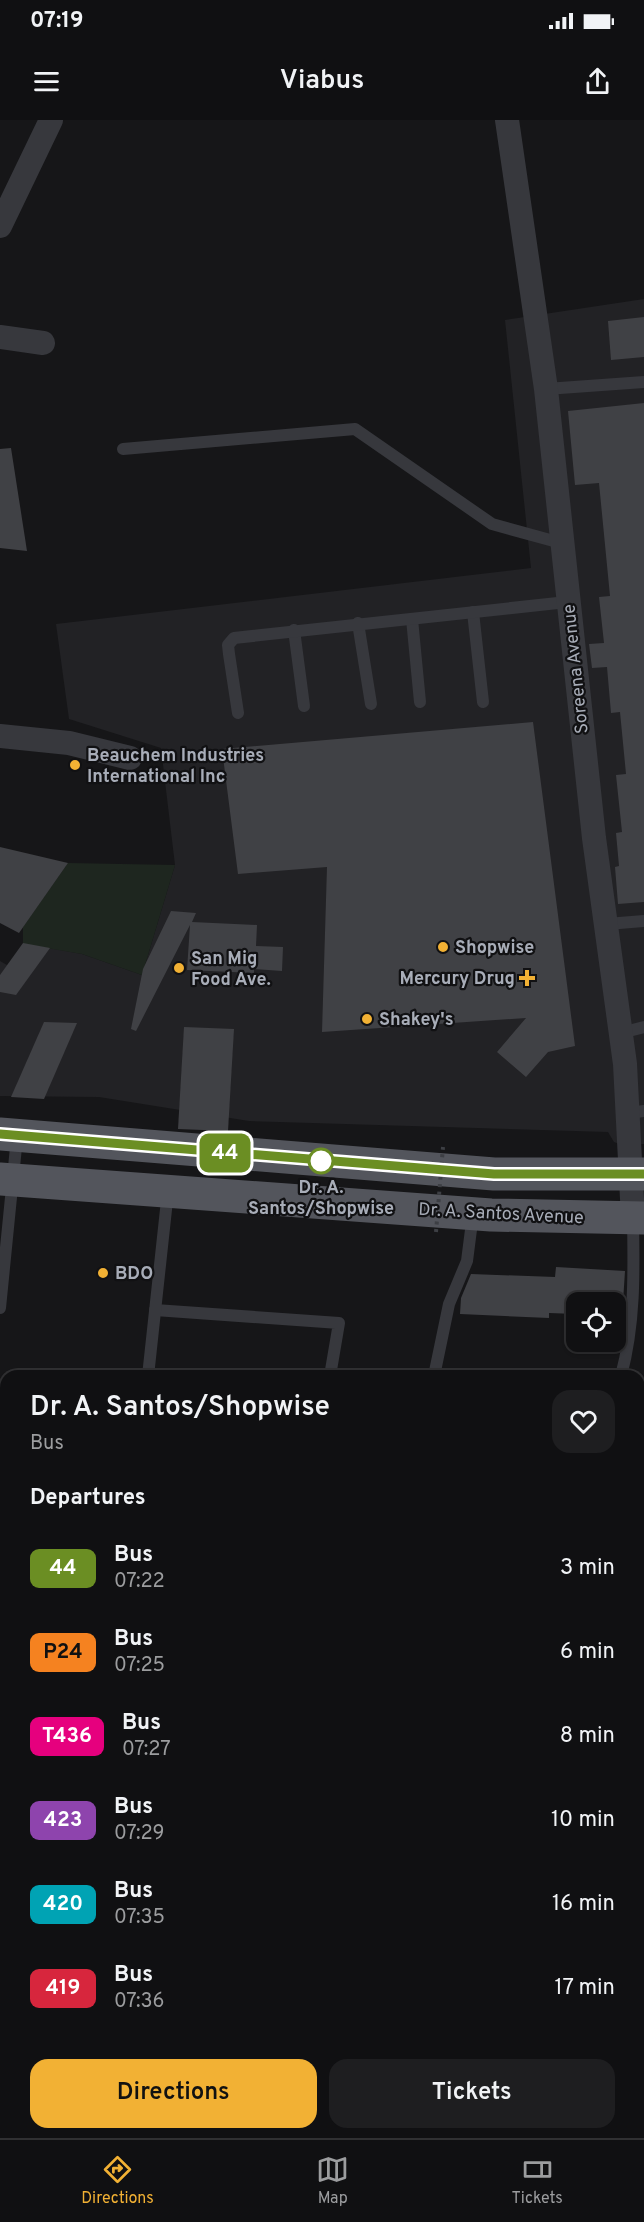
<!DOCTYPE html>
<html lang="en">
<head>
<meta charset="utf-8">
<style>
	:root { --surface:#101012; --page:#1e1e20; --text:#f1f3f6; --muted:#9c9d9f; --line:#303032; --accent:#f2b134 }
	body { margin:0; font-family:Overpass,sans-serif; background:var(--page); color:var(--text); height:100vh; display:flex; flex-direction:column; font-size:22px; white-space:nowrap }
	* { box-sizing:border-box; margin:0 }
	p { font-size:20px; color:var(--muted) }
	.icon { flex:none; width:33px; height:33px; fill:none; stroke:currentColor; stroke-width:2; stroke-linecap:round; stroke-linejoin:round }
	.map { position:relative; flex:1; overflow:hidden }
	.details { position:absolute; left:0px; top:1250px; width:645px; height:770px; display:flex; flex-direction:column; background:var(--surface); border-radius:18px 18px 0 0; box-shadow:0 2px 4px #0004,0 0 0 2px var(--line) }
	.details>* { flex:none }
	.badge { padding:0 12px; border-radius:9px; font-size:21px; line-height:39px }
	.buttons { position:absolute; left:566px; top:1172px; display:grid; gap:12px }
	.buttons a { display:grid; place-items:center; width:60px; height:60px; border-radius:12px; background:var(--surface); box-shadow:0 2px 4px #0004,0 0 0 2px var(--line); font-size:30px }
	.map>.badge { position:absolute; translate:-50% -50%; box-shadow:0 0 0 3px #fff }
	h2 { padding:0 30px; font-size:22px; line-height:54px }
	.round { display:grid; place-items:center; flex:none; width:63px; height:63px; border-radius:18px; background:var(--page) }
	.head { display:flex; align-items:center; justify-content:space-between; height:102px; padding:0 30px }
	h1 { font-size:28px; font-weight:600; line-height:45px }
	.cta { display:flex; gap:12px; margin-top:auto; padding:12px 30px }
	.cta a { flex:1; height:69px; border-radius:18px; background:var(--accent); color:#111; font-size:24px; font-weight:600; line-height:69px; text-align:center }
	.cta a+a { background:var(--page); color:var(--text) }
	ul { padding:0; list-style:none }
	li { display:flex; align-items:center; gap:18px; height:84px; padding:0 30px }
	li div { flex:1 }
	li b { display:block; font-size:22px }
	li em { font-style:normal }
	li .badge { min-width:66px; font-weight:700; text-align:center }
	.status { display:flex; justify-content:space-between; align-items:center; height:42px; padding:0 30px; background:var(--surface); direction:ltr }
	.status svg { height:16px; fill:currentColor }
	header { display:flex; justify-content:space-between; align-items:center; height:78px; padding:0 30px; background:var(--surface); font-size:27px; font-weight:600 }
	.menu { display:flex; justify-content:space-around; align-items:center; height:84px; border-top:2px solid var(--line); background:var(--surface); font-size:16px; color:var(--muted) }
	.menu a { display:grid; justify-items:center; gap:3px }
	.menu .on { color:var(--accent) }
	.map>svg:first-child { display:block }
	.built { fill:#222225 }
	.green { fill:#1e261f }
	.building { fill:#404145 }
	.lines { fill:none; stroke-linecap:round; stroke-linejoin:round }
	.lane { stroke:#37383d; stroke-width:12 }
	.street { stroke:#37383d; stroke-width:24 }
	.primary { stroke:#53555c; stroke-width:33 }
	.path-bridge { stroke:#3d3f44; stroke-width:4; stroke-dasharray:3 4.5; stroke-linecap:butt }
	.line-casing { stroke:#fff; stroke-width:14 }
	.line { stroke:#6b8e23; stroke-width:9 }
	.poi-dot { fill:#f2b134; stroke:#111113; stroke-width:2 }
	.stop-dot { fill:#fff; stroke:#6b8e23; stroke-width:3 }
	.labels { text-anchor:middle; stroke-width:4.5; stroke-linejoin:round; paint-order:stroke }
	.street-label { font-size:18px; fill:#a8adb8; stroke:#111113 }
	.poi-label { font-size:18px; font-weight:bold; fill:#a8adb8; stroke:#111113; text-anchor:start }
	.stop-label { font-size:18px; font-weight:bold; fill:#a8adb8; stroke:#111113 }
</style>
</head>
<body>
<div class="status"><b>07:19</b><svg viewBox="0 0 49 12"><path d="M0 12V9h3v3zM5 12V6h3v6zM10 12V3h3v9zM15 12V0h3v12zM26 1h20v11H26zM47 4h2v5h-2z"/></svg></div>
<header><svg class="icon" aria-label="menu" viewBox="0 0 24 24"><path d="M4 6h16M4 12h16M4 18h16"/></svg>Viabus<svg class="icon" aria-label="share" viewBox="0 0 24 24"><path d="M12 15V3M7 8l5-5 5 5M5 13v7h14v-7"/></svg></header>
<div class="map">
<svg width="644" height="2018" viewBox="0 0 644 2018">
	<rect width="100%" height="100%" fill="#161618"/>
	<g class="built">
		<polygon points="644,179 644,1024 622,1025 614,1022 608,1012 249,1001 99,977 0,976 0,841 7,845 49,828 82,834 142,855 175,745 161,628 69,599 56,504 531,448 505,200"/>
		<polygon points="639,1392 644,1393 644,1989 639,1988"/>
	</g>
	<polygon class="green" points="68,743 175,745 142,855 82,834 23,824 23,807"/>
	<g class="building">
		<polygon points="644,197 644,237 611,240 608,201"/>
		<polygon points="644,283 644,782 618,784 615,747 619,746 616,713 622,712 616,655 626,654 620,592 611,593 607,547 592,548 589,524 604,523 599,477 610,476 599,363 575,365 568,291"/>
		<polygon points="11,328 27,431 0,428 0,329"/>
		<polygon points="533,602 575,926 548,932 526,957 497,932 526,898 322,912 327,747 238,754 222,629"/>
		<polygon points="0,727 68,743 19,813 0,803"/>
		<polygon points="171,791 196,793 192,802 257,805 256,826 283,827 282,851 254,849 254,853 187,850 190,805 136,911 131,909 143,849"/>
		<polygon points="23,823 50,828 16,875 0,872 0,855"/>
		<polygon points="44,902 77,903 44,979 11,977"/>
		<polygon points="184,907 234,909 228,1011 178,1009"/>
		<polygon points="556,1147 625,1151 623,1182 576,1182 576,1194 549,1193 549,1198 460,1194 461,1178 471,1154 555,1157"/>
	</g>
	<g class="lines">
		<g class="lane">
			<polyline points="546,269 644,262"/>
			<polyline points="123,329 355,309 492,404 561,423"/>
			<polyline points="473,492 483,582"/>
			<polyline points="412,499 420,582"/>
			<polyline points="358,503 371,584"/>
			<polyline points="294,510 304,586"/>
			<polyline points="238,593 229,534 228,525 234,518 567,482"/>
			<polyline points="607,804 644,801"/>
			<polyline points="621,913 644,907"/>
			<polyline points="629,993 644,991"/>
			<polyline points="0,1188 17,1017"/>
			<polyline points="155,1190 339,1203 330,1256"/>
			<polyline points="148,1256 168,1071"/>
			<polyline points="434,1256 449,1184 467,1141 473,1094"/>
			<path d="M621 1256C635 1204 634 1152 633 1099"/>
			<polyline points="639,1702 644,1703"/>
		</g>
		<g class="street">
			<polyline points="507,0 546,269 594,718 625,944 633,1098"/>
			<polyline points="0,106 51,0"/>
			<polyline points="0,217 43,223"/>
			<polyline points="0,616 69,623 130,638"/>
			<polyline points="0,1703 6,1706"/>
			<polyline points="0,1927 6,1927"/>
			<polyline points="212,2013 216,2018"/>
			<polyline points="444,2013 453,2018"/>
		</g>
		<g class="primary">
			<polyline points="0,1014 494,1054 644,1054"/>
			<polyline points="0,1059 491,1095 644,1098"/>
		</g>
		<polyline class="path-bridge" points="436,1112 443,1027"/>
	</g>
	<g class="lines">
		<g class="line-casing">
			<polyline id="line" points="0,1014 494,1054 644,1054"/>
		</g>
		<use href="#line" class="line"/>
	</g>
	<g class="poi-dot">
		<circle cx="75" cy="645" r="6"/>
		<circle cx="443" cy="827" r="6"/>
		<circle cx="179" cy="848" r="6"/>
		<path d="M524 849h6v6h6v6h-6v6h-6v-6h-6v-6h6z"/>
		<circle cx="367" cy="899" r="6"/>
		<circle cx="103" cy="1153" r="6"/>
	</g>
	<circle class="stop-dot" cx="321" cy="1041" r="12"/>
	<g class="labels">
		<g class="street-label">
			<text transform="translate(575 549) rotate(-96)" y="6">Soreena Avenue</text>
			<text transform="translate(501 1093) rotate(3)" y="6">Dr. A. Santos Avenue</text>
		</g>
		<g class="poi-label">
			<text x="87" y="641">Beauchem Industries<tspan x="87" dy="21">International Inc</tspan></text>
			<text x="455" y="833">Shopwise</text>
			<text x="191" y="844">San Mig<tspan x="191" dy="21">Food Ave.</tspan></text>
			<text x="515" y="864" text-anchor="end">Mercury Drug</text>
			<text x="379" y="905">Shakey's</text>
			<text x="115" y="1159">BDO</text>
		</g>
		<g class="stop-label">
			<text x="321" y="1073">Dr. A.<tspan x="321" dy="21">Santos/Shopwise</tspan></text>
		</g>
	</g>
</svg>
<div class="buttons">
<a><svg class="icon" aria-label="locate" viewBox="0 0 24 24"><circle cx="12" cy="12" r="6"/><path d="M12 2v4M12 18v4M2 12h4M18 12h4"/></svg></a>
</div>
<b class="badge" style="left:225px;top:1033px;background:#6b8e23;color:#fff">44</b>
<section class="details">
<div class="head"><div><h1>Dr. A. Santos/Shopwise</h1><p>Bus</p></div><a class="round"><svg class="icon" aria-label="heart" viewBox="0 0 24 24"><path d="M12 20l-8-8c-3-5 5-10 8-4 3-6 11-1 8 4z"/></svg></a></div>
<h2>Departures</h2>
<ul>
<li><span class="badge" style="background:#6b8e23;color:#fff">44</span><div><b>Bus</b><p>07:22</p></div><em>3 min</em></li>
<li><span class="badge" style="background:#f58220;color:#111">P24</span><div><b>Bus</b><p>07:25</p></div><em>6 min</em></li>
<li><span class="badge" style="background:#e6007e;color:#fff">T436</span><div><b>Bus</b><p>07:27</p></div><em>8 min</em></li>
<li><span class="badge" style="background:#8e44ad;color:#fff">423</span><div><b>Bus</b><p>07:29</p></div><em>10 min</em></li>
<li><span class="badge" style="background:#00a3b4;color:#fff">420</span><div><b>Bus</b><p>07:35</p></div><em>16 min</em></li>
<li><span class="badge" style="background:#d7263d;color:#fff">419</span><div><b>Bus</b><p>07:36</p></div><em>17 min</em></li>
</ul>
<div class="cta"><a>Directions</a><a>Tickets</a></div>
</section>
</div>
<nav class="menu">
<a class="on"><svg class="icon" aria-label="directions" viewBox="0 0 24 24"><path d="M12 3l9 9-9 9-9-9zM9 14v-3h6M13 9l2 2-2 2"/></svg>Directions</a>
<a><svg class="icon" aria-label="map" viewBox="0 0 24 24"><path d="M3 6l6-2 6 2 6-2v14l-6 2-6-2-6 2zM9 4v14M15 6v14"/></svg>Map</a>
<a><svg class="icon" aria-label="tickets" viewBox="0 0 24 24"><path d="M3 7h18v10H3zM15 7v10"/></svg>Tickets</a>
</nav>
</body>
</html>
